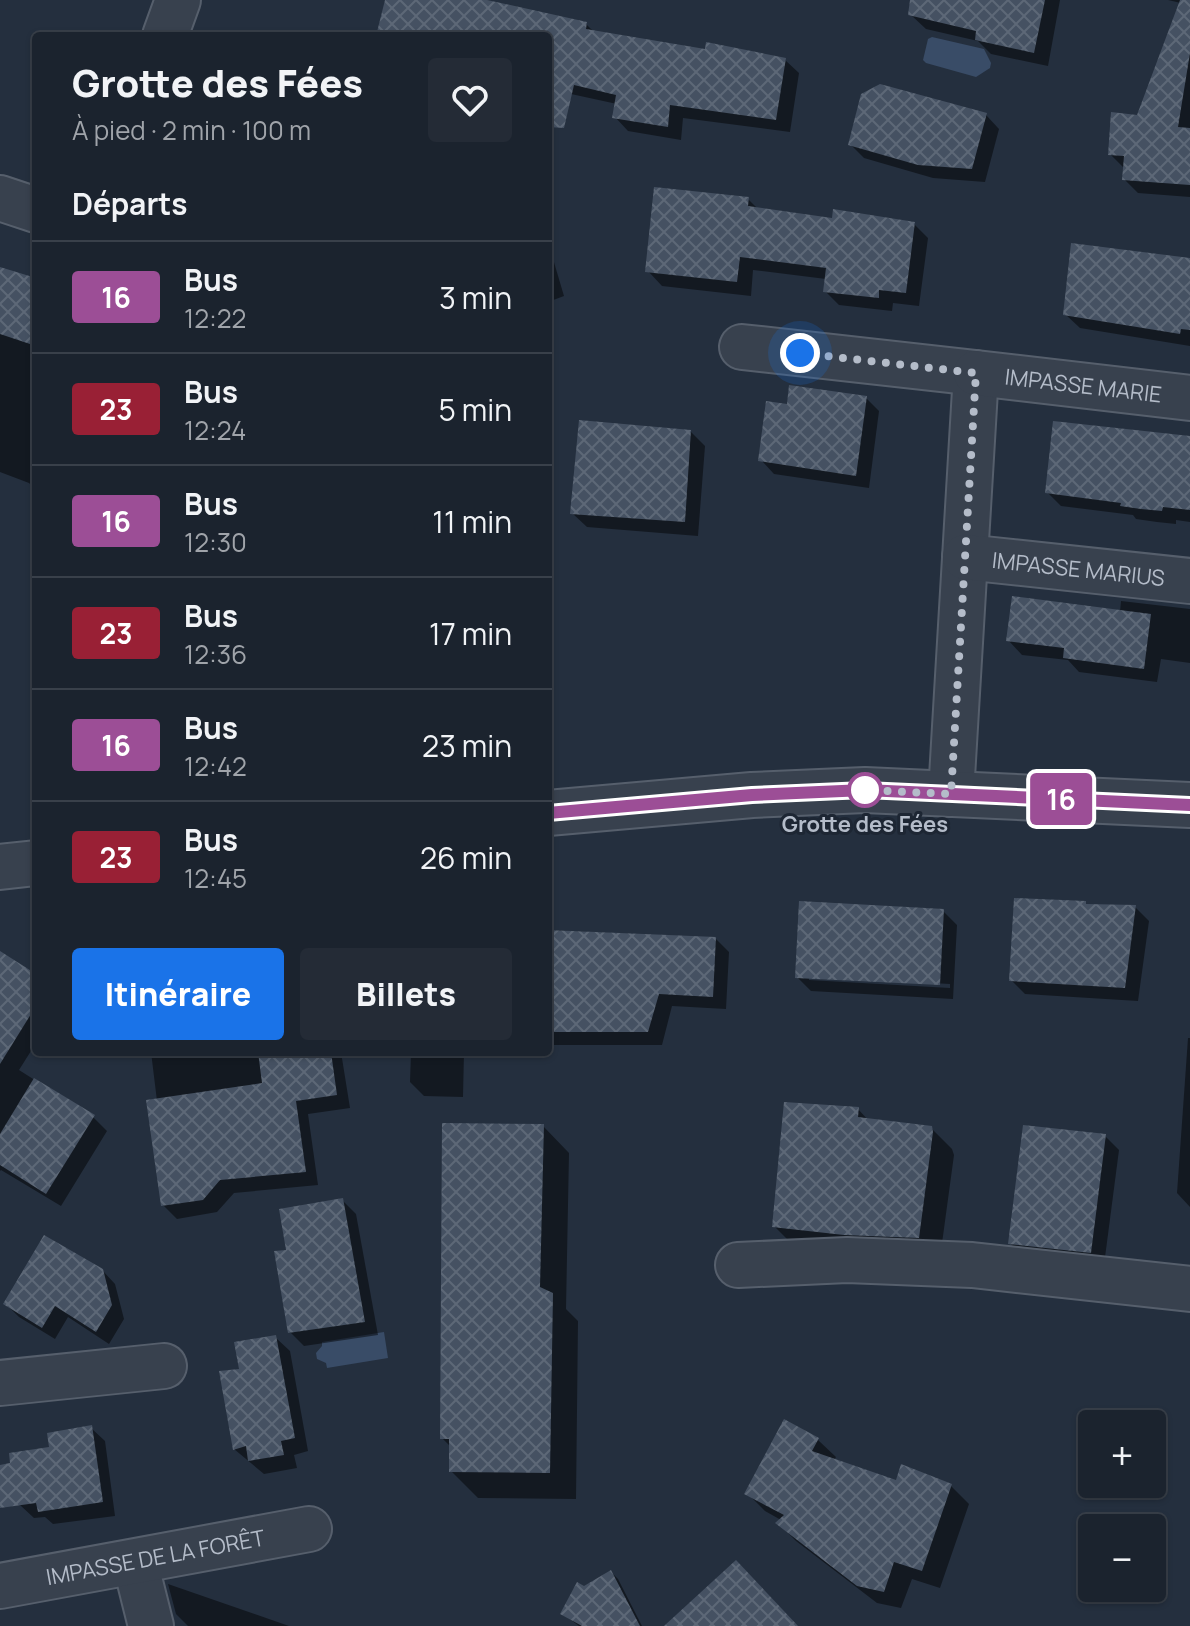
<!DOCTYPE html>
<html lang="fr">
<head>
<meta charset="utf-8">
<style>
	:root { --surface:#1b232e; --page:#242b36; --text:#f1f3f6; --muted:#a0a4aa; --line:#39404a; --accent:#1a73e8 }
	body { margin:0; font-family:Manrope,sans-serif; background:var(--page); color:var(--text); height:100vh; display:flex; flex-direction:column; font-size:30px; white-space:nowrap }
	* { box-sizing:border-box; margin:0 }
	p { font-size:26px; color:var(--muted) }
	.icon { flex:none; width:44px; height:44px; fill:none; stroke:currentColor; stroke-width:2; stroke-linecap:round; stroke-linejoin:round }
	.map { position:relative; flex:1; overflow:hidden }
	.side { position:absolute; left:32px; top:32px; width:520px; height:1024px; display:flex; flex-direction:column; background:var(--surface); border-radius:8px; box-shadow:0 2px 6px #0004,0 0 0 2px var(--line) }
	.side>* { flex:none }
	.badge { padding:0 16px; border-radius:6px; font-size:28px; line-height:52px }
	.tools { position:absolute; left:1078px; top:1410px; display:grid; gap:16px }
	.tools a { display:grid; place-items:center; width:88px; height:88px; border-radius:8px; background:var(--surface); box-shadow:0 2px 6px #0004,0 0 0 2px var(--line); font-size:40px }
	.you { position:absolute; width:40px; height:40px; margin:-20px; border:6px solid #fff; border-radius:50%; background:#1a73e8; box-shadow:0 0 0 12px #1a73e833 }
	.map>.badge { position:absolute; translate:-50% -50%; box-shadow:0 0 0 4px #fff }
	h2 { padding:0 40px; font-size:30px; line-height:72px }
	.round { display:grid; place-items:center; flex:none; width:84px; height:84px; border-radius:8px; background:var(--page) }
	.summary { display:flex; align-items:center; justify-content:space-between; height:136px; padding:0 40px }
	h1 { font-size:38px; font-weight:800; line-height:60px }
	.action { display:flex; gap:16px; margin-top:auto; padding:16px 40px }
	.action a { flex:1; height:92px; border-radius:8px; background:var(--accent); color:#fff; font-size:32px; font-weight:800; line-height:92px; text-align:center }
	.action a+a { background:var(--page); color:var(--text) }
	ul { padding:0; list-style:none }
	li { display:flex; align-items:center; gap:24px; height:112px; padding:0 40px; border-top:2px solid var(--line) }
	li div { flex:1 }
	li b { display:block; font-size:30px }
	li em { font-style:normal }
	li .badge { min-width:88px; font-weight:700; text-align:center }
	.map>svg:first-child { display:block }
	.water { fill:#394c67 }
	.shadow { fill:#0007; fill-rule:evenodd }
	.building { fill:url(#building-cross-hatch) }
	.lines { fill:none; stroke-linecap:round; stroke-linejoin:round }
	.minor-casing { stroke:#565f6c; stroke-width:48 }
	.minor { stroke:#38414e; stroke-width:44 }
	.line-casing { stroke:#fff; stroke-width:18 }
	.line { stroke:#9c4e96; stroke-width:12 }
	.walk { stroke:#b4bcc9; stroke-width:8; stroke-dasharray:0 14.4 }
	.stop-dot { fill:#fff; stroke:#9c4e96; stroke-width:4 }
	.labels { text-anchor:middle; stroke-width:6; stroke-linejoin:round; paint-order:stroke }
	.street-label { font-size:22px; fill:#b4bcc9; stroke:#1d2633 }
	.stop-label { font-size:22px; font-weight:bold; fill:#b4bcc9; stroke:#1d2633 }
</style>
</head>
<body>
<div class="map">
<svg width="1190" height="1626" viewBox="0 0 1190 1626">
	<defs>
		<pattern id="building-cross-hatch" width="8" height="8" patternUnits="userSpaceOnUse" patternTransform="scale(2)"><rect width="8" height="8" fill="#455162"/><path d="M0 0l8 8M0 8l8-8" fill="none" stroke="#5d6877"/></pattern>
	</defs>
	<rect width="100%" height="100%" fill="#242f3e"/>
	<g class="water">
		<polygon points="932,37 984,49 991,63 990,68 976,77 926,63 923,60 928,39"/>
		<polygon points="384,1332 388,1358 327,1368 326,1363 317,1359 316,1353 322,1346 322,1342"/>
	</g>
	<g class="shadow">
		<polygon points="387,0 479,0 586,24 595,33 706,51 785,60 799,73 790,132 683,118 681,140 628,131 615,117 617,104 548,89 548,36 379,36"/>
		<polygon points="915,0 1060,0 1048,66 991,54 978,41 926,29 911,15"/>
		<polygon points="1168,0 1190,0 1190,197 1138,193 1124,179 1125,169 1110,154 1139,117 1181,3"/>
		<polygon points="986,115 999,129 985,182 933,178 864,158 850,144"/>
		<polygon points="748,199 759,210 834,220 914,224 928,238 919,306 893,303 892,311 839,305 825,291 826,279 753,270 751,296 662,286 648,271"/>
		<polygon points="548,242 564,296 548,302"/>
		<polygon points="1190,259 1190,346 1080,328 1065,314"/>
		<polygon points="0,268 36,280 36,490 29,483 0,472"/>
		<polygon points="866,398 879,411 869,488 774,474 761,460 789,406"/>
		<polygon points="691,432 705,446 698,536 587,527 572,513"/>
		<polygon points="1190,438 1190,522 1176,520 1176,524 1157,522 1136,519 1133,515 1061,506 1047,492"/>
		<polygon points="1121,601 1190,609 1190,663 1161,659 1157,682 1079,672 1068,660 1022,655 1008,640 1120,612"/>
		<polygon points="1088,906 1135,907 1149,921 1138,1001 1025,994 1011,980"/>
		<path d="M943 911 957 925 953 999 811 991 797 977ZM809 976 950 984V988L809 980Z"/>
		<polygon points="548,930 715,938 729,952 726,1009 672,1006 662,1045 548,1045"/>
		<polygon points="0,953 36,976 36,1043 19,1070 93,1117 107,1131 61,1206 1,1170 0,1171"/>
		<polygon points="1188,1038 1190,1038 1190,1207 1177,1193"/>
		<polygon points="151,1052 341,1052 350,1108 308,1114 318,1185 234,1193 217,1212 177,1219 163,1205 157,1101"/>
		<polygon points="411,1052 464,1052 463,1097 424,1096 410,1082"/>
		<polygon points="858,1109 869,1121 931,1128 952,1149 954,1155 940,1258 795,1247 774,1226"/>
		<polygon points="543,1126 569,1153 566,1309 578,1321 576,1499 478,1498 451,1471 451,1447 442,1438"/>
		<polygon points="1105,1136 1119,1150 1104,1265 1023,1257 1010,1243"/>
		<polygon points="342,1200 356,1214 378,1335 304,1346 290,1332 289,1251"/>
		<polygon points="102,1270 115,1284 124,1319 109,1344 68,1317 55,1339 19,1317 6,1304"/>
		<polygon points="276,1338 290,1351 308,1451 294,1455 297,1468 264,1474 234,1449 241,1371"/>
		<polygon points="785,1422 818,1440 836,1457 834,1460 897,1482 951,1486 969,1504 940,1588 912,1579 901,1608 877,1603 796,1541 778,1523 781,1520 765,1511 747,1493"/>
		<polygon points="91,1428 105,1441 115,1516 53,1524 45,1517 34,1518 20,1505 52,1449"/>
		<polygon points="611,1572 618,1579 642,1626 579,1626 563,1614 584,1588"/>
		<polygon points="168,1584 289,1626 188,1626 176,1614"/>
	</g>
	<g class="building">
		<polygon points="385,0 487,0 587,22 586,29 705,49 706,42 786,58 776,120 670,105 668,127 612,118 616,95 574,85 564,128 548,127 548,36 376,36"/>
		<polygon points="910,0 1045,0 1034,53 975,40 976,31 908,15"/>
		<polygon points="1180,0 1190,0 1190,53 1178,127 1190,128 1190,185 1122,180 1124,156 1108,155 1111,112 1137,115"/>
		<polygon points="880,84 987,113 972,169 918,165 848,145 861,94"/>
		<polygon points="654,187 749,197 748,206 832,218 833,209 915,222 906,293 879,290 879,298 823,292 826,268 740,257 737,282 645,272"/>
		<polygon points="1071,243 1190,258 1190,330 1181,329 1180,334 1063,315"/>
		<polygon points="0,267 36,278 36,346 0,334"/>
		<polygon points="789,385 867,396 856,476 758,461 766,401 787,404"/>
		<polygon points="579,420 691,430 685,522 570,514"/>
		<polygon points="1053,421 1190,436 1190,510 1163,507 1162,511 1141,509 1120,506 1121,503 1045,493"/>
		<polygon points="1012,596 1151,614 1144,669 1063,658 1064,648 1006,641"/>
		<polygon points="1014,898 1086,901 1086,904 1136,905 1125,988 1009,981"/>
		<polygon points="799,901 944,909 940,985 795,978"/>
		<polygon points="548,930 716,937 713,997 659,994 648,1032 548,1032"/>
		<polygon points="0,951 36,974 36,1006 0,1064"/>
		<polygon points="258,1052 331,1052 337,1095 296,1101 306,1172 220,1180 203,1200 161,1206 146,1100 262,1083"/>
		<polygon points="34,1078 95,1115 46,1194 0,1165 0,1134"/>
		<polygon points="784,1102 859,1107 858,1117 932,1126 933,1132 919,1238 844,1235 772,1227"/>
		<polygon points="442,1123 544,1124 540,1287 553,1293 550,1473 449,1472 449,1439 440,1439"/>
		<polygon points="1023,1125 1106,1134 1091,1253 1008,1244"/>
		<polygon points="343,1198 365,1322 288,1333 274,1251 286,1250 279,1209"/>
		<polygon points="44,1235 103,1269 112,1305 96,1332 55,1306 42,1328 3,1304"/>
		<polygon points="276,1335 295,1438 281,1441 284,1455 248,1461 246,1446 233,1450 219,1371 239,1369 234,1342"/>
		<polygon points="784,1419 819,1438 812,1451 896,1480 901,1464 952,1484 922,1571 894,1562 884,1592 857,1586 775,1523 784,1515 744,1494"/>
		<polygon points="92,1425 103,1502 38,1512 36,1503 0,1508 0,1465 10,1463 9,1453 49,1447 47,1433"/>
		<polygon points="736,1560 798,1626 664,1626"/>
		<polygon points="611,1570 640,1626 582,1626 560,1614 577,1582 584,1586"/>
	</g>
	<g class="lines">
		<g class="minor-casing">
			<g id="minor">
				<polyline points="165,36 178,0"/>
				<polyline points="0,198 36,210"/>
				<polyline points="742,347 976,373 951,794"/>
				<path id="s1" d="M976 373 1190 398"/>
				<path id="s2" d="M965 557 1190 581"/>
				<polyline points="548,813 752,795 865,790 1190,805"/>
				<polyline points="0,867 36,863"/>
				<polyline points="738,1265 847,1260 972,1265 1190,1289"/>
				<polyline points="0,1383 164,1366"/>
				<polyline points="135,1562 151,1626"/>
				<path id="s3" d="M0 1586 309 1529"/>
			</g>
		</g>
		<use href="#minor" class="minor"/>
	</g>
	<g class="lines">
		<g class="line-casing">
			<polyline id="line" points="548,813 752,795 865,790 1190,805"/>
		</g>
		<use href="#line" class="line"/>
		<polyline class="walk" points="800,353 976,373 951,794 865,790"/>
	</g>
	<circle class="stop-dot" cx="865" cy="790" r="16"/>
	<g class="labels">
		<g class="street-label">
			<text dy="8" stroke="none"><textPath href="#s1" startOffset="108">IMPASSE MARIE</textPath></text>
			<text dy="8" stroke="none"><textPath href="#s2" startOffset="114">IMPASSE MARIUS</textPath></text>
			<text dy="8" stroke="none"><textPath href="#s3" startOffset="158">IMPASSE DE LA FORÊT</textPath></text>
		</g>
		<g class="stop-label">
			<text x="865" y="832">Grotte des Fées</text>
		</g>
	</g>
</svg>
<div class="tools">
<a>+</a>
<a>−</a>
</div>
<div class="you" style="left:800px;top:353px"></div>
<b class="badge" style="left:1061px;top:799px;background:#9c4e96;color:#fff">16</b>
<section class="side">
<div class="summary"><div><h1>Grotte des Fées</h1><p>À pied · 2 min · 100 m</p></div><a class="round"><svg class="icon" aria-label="heart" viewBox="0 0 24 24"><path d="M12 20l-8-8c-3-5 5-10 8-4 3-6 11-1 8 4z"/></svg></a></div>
<h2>Départs</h2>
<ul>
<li><span class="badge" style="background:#9c4e96;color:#fff">16</span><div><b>Bus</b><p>12:22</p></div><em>3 min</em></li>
<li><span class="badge" style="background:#992035;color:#fff">23</span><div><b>Bus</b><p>12:24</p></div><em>5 min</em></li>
<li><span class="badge" style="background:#9c4e96;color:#fff">16</span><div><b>Bus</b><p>12:30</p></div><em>11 min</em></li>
<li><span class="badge" style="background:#992035;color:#fff">23</span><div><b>Bus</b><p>12:36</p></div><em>17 min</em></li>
<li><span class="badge" style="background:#9c4e96;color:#fff">16</span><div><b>Bus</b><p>12:42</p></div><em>23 min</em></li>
<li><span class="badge" style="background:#992035;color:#fff">23</span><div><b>Bus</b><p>12:45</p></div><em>26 min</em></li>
</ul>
<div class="action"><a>Itinéraire</a><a>Billets</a></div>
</section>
</div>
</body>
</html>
